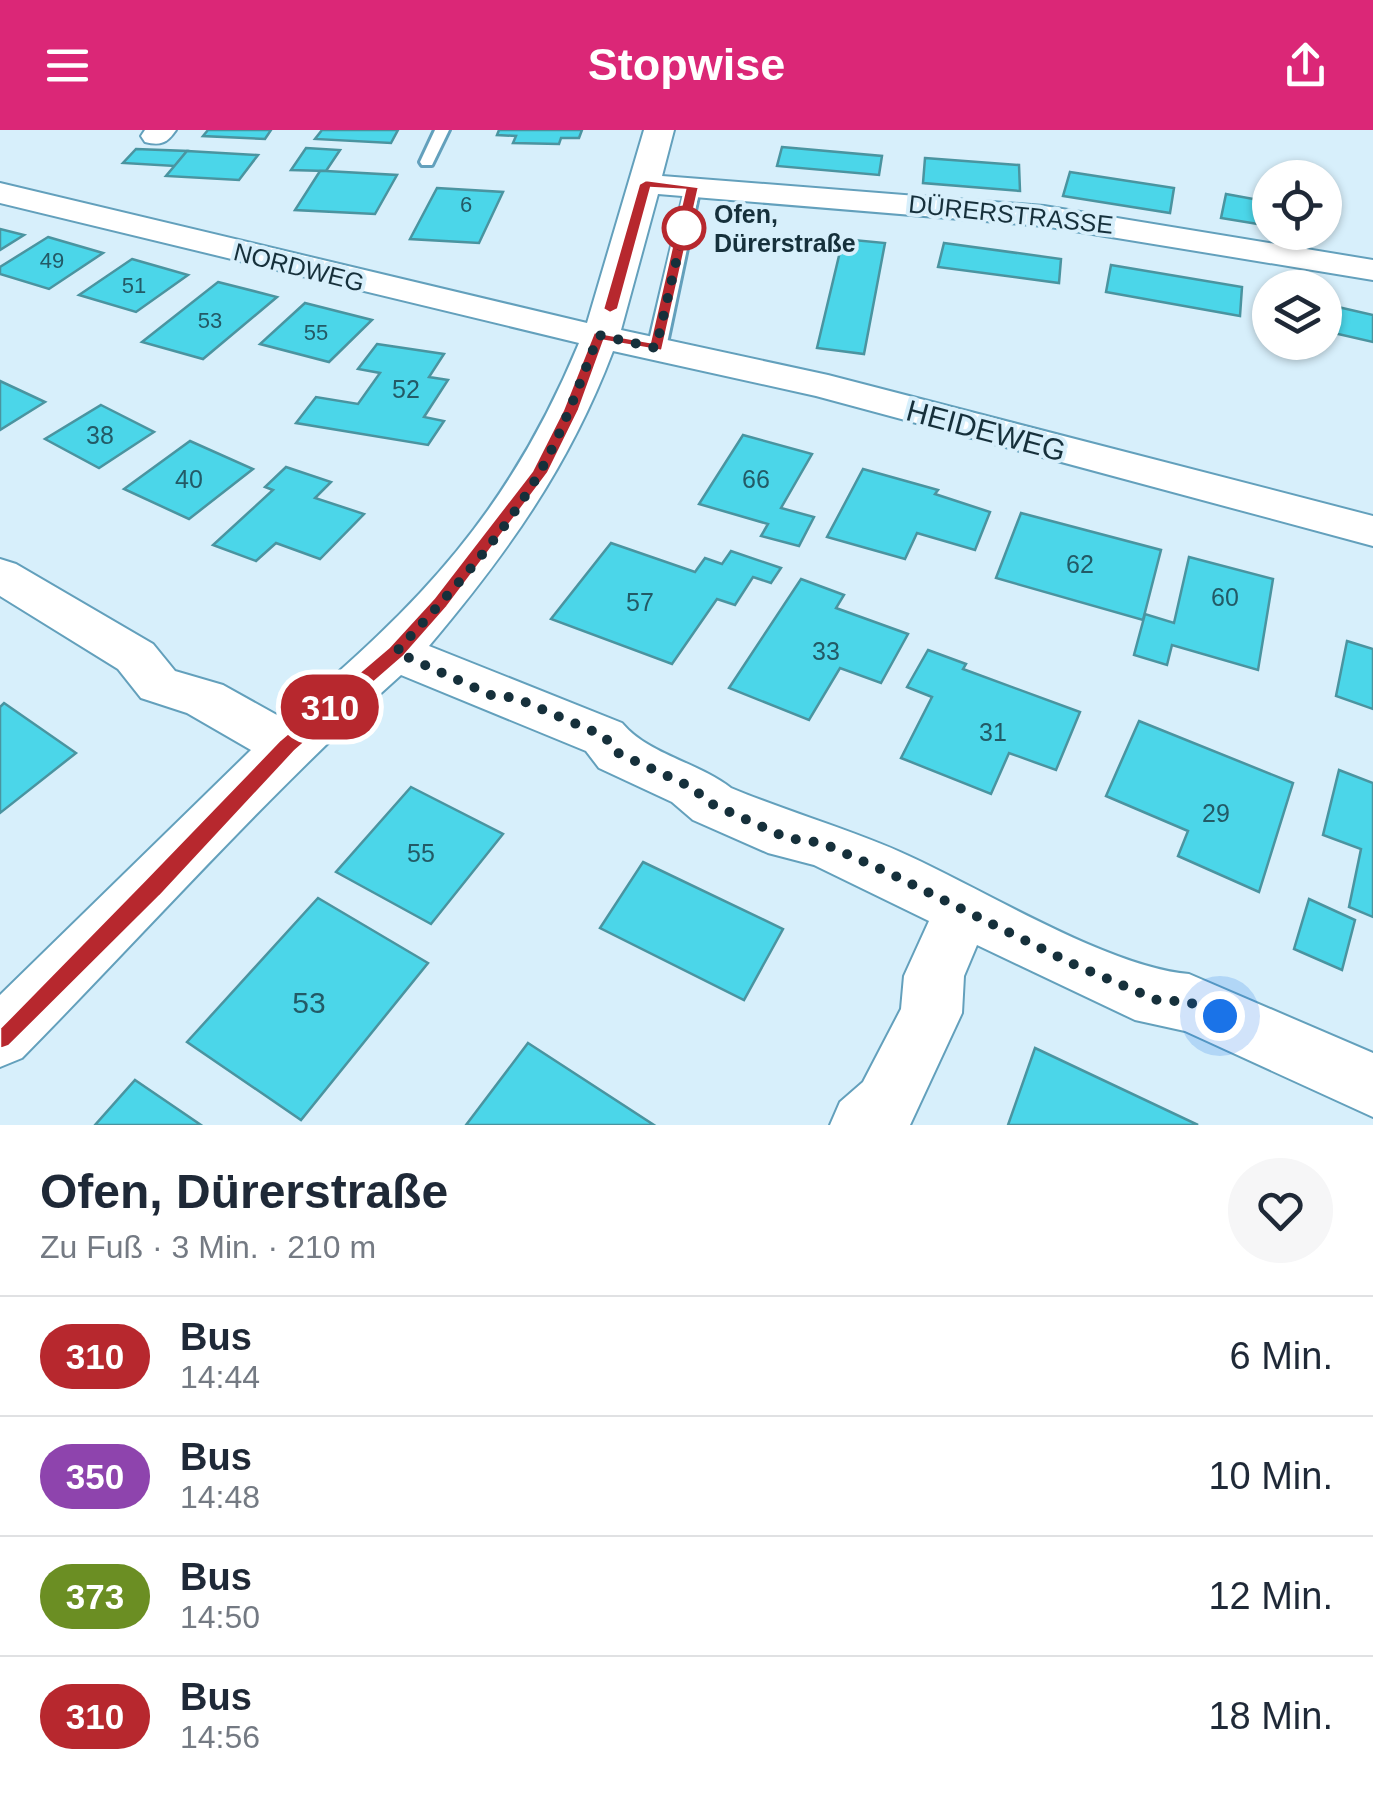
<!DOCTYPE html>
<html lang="de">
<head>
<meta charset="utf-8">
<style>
	:root { --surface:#fff; --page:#f6f6f7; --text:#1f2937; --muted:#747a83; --line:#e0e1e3; --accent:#db2777 }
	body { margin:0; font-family:Arial,sans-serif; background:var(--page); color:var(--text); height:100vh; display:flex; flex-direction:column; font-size:38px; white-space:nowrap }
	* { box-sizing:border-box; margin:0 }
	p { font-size:32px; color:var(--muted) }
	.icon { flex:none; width:55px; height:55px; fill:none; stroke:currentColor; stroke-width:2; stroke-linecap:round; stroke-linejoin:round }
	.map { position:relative; height:995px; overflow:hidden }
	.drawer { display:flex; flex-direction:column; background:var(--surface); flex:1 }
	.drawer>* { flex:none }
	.badge { padding:0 20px; border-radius:32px; font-size:35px; line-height:65px }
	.buttons { position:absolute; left:1252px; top:30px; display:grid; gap:20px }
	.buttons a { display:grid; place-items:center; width:90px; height:90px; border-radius:50%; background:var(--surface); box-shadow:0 2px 8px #0004; font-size:50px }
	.you { position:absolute; width:50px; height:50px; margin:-25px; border:8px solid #fff; border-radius:50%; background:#1a73e8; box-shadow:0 0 0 15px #1a73e833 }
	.map>.badge { position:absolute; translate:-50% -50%; box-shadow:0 0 0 5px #fff }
	.round { display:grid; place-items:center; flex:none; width:105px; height:105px; border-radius:52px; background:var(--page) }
	.head { display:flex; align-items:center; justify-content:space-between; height:170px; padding:0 40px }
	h1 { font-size:48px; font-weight:700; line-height:75px }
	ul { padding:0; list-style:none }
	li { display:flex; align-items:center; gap:30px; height:120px; padding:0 40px; border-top:2px solid var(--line) }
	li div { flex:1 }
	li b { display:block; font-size:38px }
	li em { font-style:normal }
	li .badge { min-width:110px; font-weight:700; text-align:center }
	header { display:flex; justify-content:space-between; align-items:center; height:130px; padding:0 40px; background:var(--accent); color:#fff; font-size:45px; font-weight:700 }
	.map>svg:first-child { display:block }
	.building { fill:#4bd6e9; stroke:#4a94a0; stroke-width:2.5 }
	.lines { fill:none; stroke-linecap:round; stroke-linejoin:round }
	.service-casing { stroke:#63a0bc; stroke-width:6 }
	.minor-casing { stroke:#63a0bc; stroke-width:4 }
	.service { fill:#fff; fill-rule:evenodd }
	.minor { fill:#fff; fill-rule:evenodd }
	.line { fill:#b7282e; stroke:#fff; stroke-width:2.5 }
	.walk { stroke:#16303b; stroke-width:10; stroke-dasharray:0 18 }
	.stop-dot { fill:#fff; stroke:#b7282e; stroke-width:5 }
	.labels { text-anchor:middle; stroke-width:8; stroke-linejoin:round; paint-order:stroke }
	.far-number-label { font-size:22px; fill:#235a66 }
	.far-stop-label { font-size:25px; font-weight:bold; fill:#16303b; stroke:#d7effb; text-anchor:start }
	.far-street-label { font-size:25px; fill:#16303b; stroke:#d7effb }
	.number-label { font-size:25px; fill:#235a66 }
	.street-label { font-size:30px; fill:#16303b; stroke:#d7effb }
	.near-number-label { font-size:30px; fill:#235a66 }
</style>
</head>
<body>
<header><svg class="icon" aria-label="menu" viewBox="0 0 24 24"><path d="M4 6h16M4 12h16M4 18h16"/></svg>Stopwise<svg class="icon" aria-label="share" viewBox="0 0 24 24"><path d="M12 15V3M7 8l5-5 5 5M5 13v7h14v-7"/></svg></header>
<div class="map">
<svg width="1373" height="995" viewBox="0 0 1373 995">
	<rect width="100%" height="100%" fill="#d7effb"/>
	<g class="building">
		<polygon points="208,0 271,0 265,9 203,6"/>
		<polygon points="322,0 398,0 391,13 315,9"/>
		<polygon points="499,0 582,0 579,8 561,8 559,14 513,13 516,6 497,5"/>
		<polygon points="782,17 882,26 879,45 777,36"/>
		<polygon points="306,18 340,20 326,41 291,40"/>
		<polygon points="136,19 187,21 175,36 123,33"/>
		<polygon points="187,21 258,25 239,50 166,46"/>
		<polygon points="925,28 1019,35 1020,61 923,53"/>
		<polygon points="320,41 326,41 397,45 375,84 295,80"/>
		<polygon points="1070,42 1174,58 1170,83 1063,66"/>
		<polygon points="437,58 503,62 479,113 410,109"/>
		<polygon points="1226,64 1270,72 1270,96 1221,88"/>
		<polygon points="0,99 24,105 0,120"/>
		<polygon points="48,107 103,123 49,159 0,144 0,137"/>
		<polygon points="843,109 885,113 864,224 817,218"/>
		<polygon points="944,113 1061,129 1059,153 938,137"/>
		<polygon points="132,129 188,145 136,182 79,165"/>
		<polygon points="1111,135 1242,157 1240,186 1106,162"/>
		<polygon points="218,152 277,167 203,229 142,212"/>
		<polygon points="305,173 372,190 329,232 260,214"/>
		<polygon points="1325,174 1373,185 1373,212 1325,201"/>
		<polygon points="377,214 444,224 429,247 448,250 424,287 444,291 428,315 296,293 316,267 358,274 380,243 358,239"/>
		<polygon points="0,251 45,272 0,300"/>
		<polygon points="101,275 154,302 99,338 45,309"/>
		<polygon points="743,305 812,324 781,378 814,387 799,416 761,406 768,394 699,374"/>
		<polygon points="190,311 253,339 189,389 124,359"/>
		<polygon points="286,337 331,352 315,368 364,384 320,429 276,413 256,431 213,415 273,360 265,357"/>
		<polygon points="863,339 938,360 935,364 990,382 975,420 917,403 905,429 827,407"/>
		<polygon points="1021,383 1161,420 1143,490 996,448"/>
		<polygon points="611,413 695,442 705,428 722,434 731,421 781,438 771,453 753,447 735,475 717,469 672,534 551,489"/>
		<polygon points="1189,427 1273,449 1258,540 1172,515 1167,535 1134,525 1145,484 1174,493"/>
		<polygon points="801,449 844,465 836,478 908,504 881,553 840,538 809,590 729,558"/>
		<polygon points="1347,511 1373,519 1373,579 1336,566"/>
		<polygon points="928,520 966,534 963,539 1080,582 1056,640 1009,623 991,664 901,628 932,567 907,557"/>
		<polygon points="4,573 76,623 0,683 0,577"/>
		<polygon points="1139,591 1293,653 1259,762 1178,726 1188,701 1106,666"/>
		<polygon points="1339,640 1373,653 1373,787 1349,777 1361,719 1323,705"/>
		<polygon points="411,657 503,704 431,794 336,742"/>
		<polygon points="643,732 783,799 744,870 600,798"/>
		<polygon points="318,768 428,833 301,990 187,912"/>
		<polygon points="1309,769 1355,790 1342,840 1294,819"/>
		<polygon points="528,913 654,995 466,995"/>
		<polygon points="1035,918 1198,995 1008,995"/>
		<polygon points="135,950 201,995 95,995"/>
	</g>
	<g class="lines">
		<g class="service-casing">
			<g id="service">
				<polygon points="435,0 449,0 432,35 422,35 420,32"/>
				<polygon points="693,53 700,57 666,218 657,223 648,218 686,57"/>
			</g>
		</g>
		<g class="minor-casing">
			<g id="minor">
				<path d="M145 0H176C167 13 161 16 145 12L141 6Z"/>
				<path d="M644 0H674L662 46 1044 76 1373 130V150L1044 96 658 64 621 200 828 245 1373 386V416L816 266 613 221C569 337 508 422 429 516L622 593C649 625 698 632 731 658 790 683 851 699 909 726 986 761 1108 837 1189 844L1373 923V987L1185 901 1135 890 977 815 964 846 962 883 910 995H830L840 972 863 952 901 879 904 846 929 791 814 735 768 723 693 690 672 672 599 638 586 621 401 545C267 665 148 800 22 928L0 937V865L251 620 187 583 141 568 118 539 0 466V429L16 434 153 514 175 541 223 555 284 589C421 474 509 382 579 213L0 73V53L587 193Z"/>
			</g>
		</g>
		<use href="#service" class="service"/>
		<use href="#minor" class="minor"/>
	</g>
	<polygon class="line" points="646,50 699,57 662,221 604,211 579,280 548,343 447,477 403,527 295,621 160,766 9,916 0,919 0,898 144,751 280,610 389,517 434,468 532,341 563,280 594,202 650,212 685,60 651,58 618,179 610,183 603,179 639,54"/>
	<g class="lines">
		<path class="walk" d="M684 98 656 218 599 205C580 251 565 297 541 340 503 407 447 466 396 522L491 565 516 568 604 606 618 623 691 657 712 674 787 708 822 713 887 742 1073 834 1157 870 1189 872 1220 886"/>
	</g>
	<circle class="stop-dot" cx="684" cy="98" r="20"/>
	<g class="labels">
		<g class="far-number-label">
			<text x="466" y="82">6</text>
			<text x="52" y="138">49</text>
			<text x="134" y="163">51</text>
			<text x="210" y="198">53</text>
			<text x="316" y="210">55</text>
		</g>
		<g class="far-stop-label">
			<text x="714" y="93">Ofen,<tspan x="714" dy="29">Dürerstraße</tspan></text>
		</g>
		<g class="far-street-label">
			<text transform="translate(1011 84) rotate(6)" y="9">DÜRERSTRASSE</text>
			<text transform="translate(299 137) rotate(14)" y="9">NORDWEG</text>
		</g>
		<g class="number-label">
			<text x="406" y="268">52</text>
			<text x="100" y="314">38</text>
			<text x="189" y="358">40</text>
			<text x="756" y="358">66</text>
			<text x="1080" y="443">62</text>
			<text x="1225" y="476">60</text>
			<text x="640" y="481">57</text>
			<text x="826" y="530">33</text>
			<text x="993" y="611">31</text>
			<text x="1216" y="692">29</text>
			<text x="421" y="732">55</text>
		</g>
		<g class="street-label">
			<text transform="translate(986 301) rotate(15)" y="10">HEIDEWEG</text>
		</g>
		<g class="near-number-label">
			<text x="309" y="883">53</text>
		</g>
	</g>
</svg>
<div class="buttons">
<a><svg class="icon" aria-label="locate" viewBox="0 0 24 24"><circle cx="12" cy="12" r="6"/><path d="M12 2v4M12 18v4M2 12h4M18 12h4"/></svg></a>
<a><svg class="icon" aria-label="layers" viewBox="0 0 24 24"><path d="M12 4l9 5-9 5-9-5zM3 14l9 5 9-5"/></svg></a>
</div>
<div class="you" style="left:1220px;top:886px"></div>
<b class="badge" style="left:330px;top:577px;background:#b7282e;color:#fff">310</b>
</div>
<section class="drawer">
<div class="head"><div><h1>Ofen, Dürerstraße</h1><p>Zu Fuß · 3 Min. · 210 m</p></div><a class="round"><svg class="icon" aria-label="heart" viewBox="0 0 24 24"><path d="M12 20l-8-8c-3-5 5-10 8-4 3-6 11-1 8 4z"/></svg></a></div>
<ul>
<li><span class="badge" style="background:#b7282e;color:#fff">310</span><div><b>Bus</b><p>14:44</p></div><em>6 Min.</em></li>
<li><span class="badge" style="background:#8e44ad;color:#fff">350</span><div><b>Bus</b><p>14:48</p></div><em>10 Min.</em></li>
<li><span class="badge" style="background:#6b8e23;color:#fff">373</span><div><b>Bus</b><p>14:50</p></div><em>12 Min.</em></li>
<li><span class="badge" style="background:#b7282e;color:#fff">310</span><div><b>Bus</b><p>14:56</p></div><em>18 Min.</em></li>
</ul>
</section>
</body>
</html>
